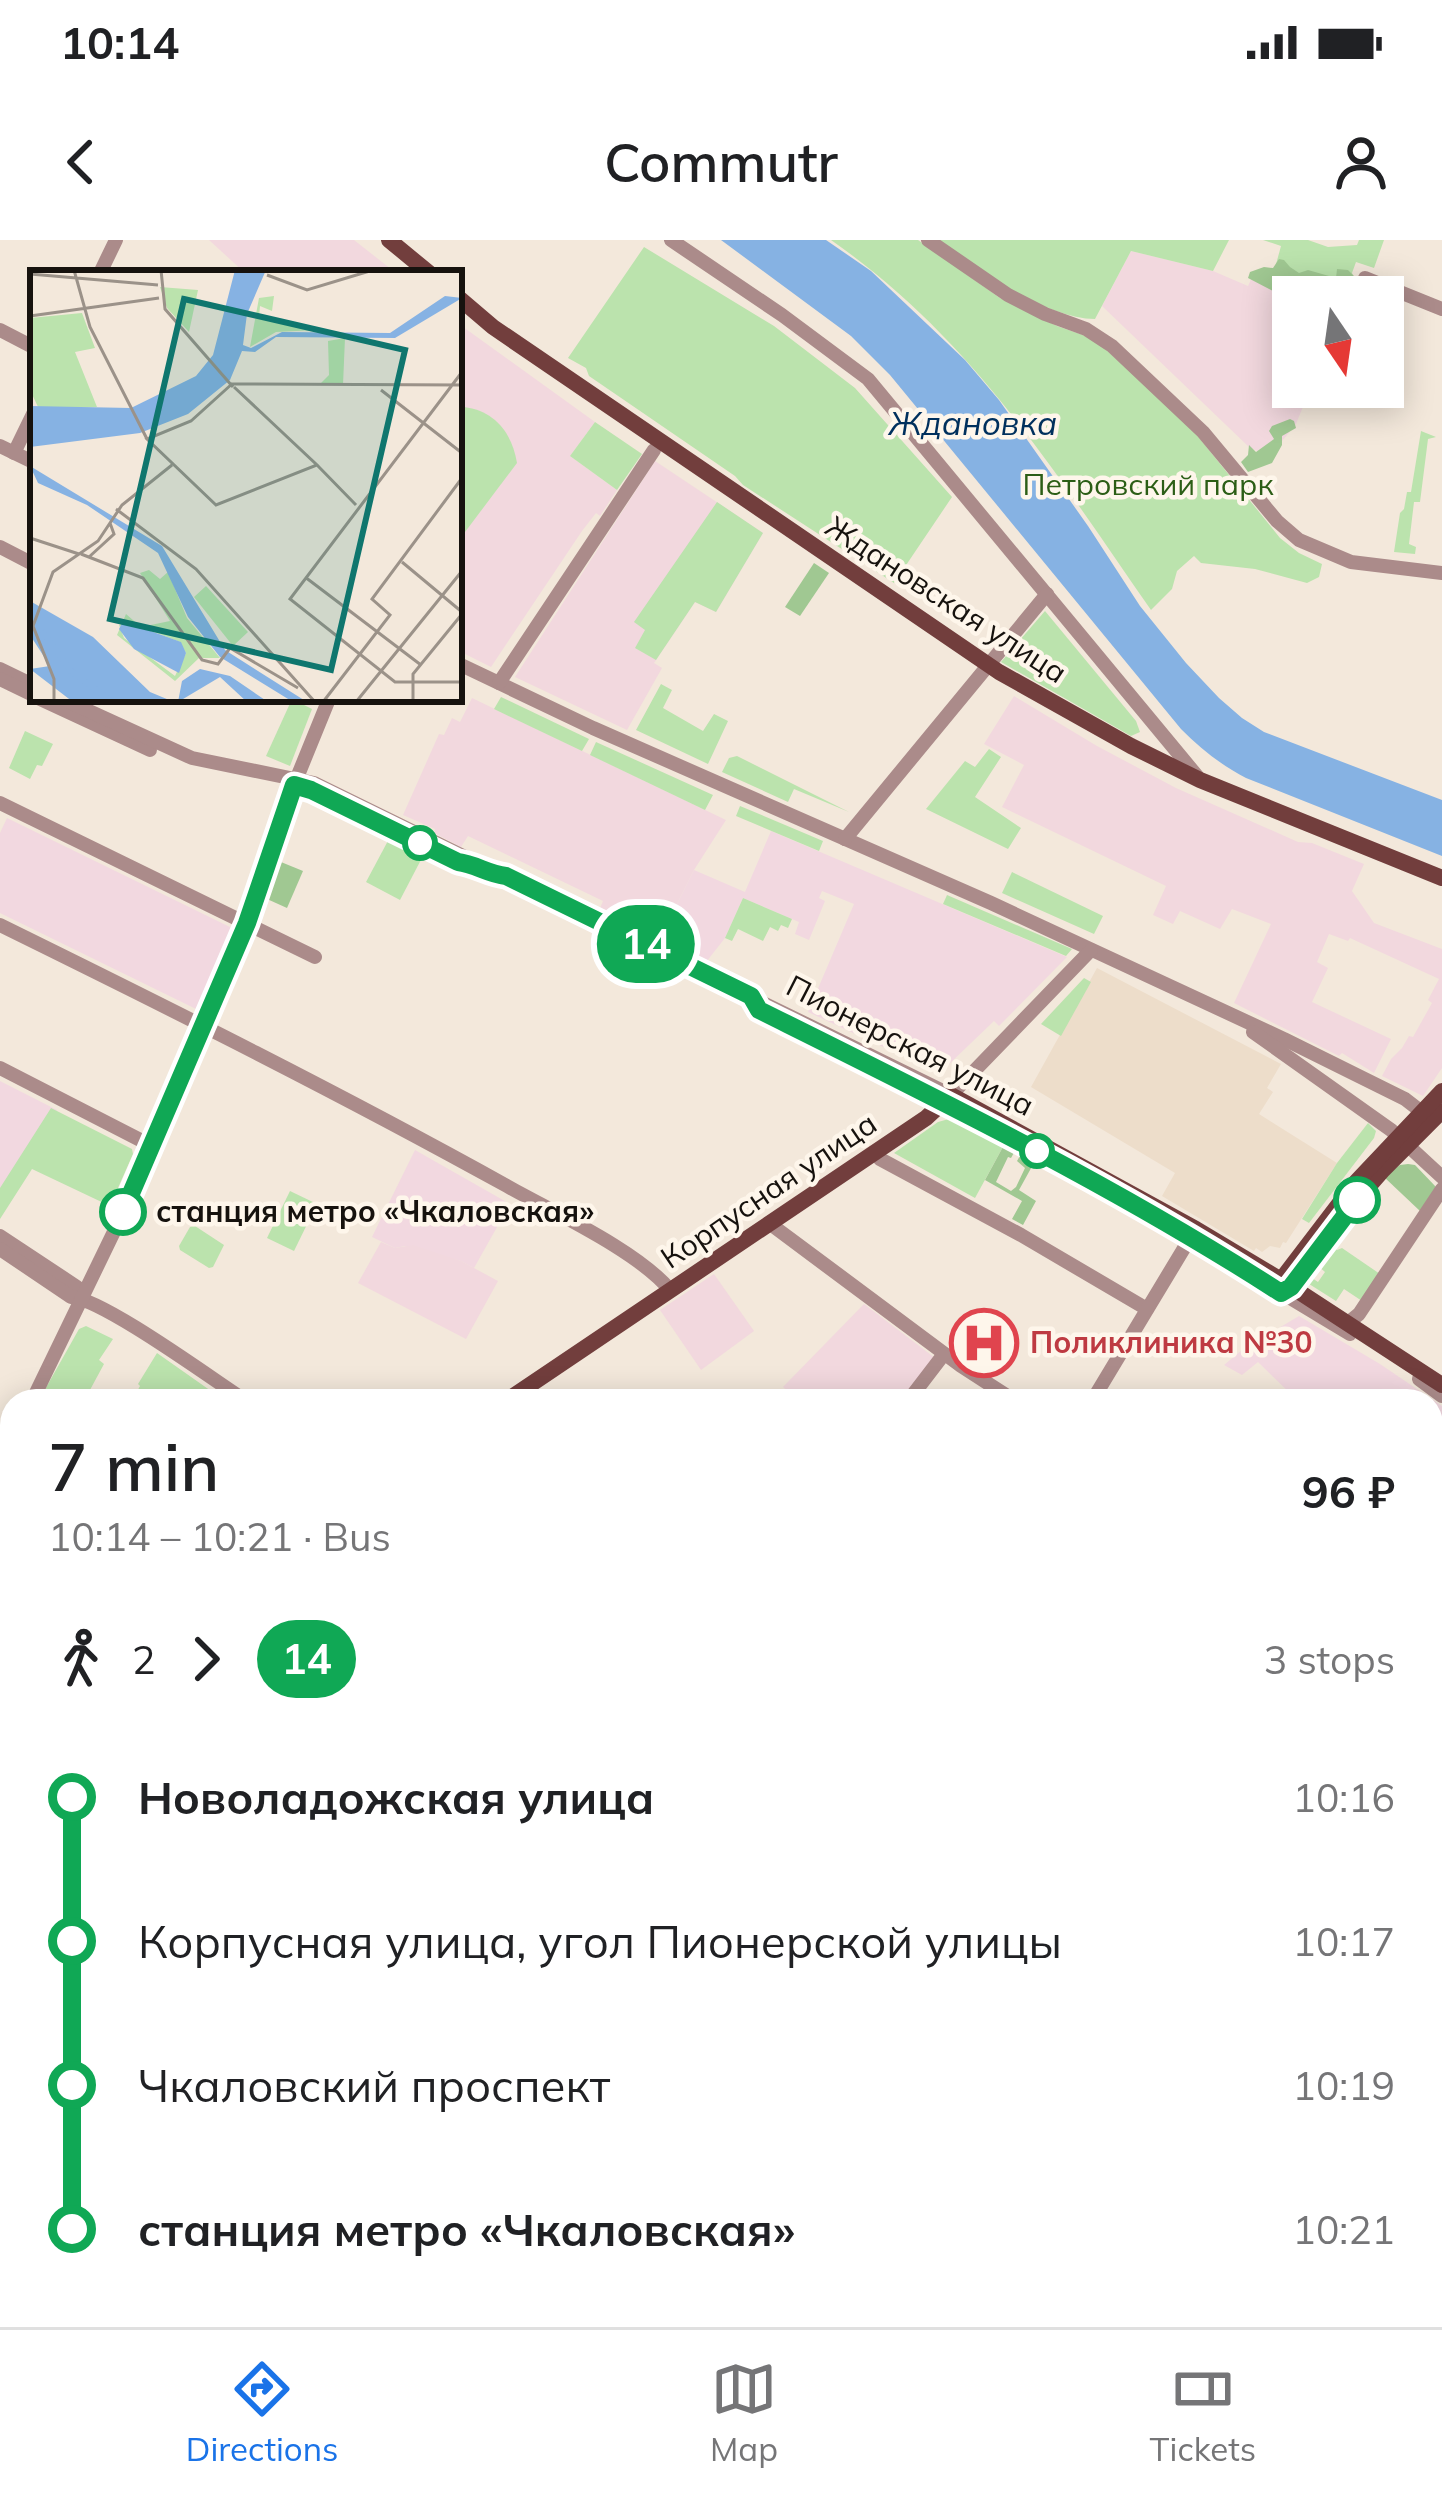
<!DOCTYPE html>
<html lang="en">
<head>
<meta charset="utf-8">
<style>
	:root { --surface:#fff; --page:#f2f2f2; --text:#202124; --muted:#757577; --line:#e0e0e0; --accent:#1a73e8 }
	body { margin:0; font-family:Mulish,sans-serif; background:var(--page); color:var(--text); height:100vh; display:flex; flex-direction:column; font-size:45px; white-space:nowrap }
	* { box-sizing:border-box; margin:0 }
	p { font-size:39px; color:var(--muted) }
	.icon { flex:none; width:66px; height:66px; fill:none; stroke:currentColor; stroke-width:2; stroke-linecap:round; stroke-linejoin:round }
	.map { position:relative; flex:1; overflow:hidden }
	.sheet { position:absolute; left:0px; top:1149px; width:1443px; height:939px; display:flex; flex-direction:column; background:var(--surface); border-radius:36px 36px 0 0; box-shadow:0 6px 30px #0003 }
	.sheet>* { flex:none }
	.badge { padding:0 24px; border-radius:39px; font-size:42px; line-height:78px }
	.needle { width:78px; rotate:167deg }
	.buttons { position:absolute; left:1272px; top:36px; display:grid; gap:24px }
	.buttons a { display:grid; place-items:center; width:132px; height:132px; border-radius:0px; background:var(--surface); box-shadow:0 6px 30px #0003; font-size:60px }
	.map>.badge { position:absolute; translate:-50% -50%; box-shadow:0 0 0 6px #fff }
	.legs { display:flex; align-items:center; gap:18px; height:132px; padding:0 48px; font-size:39px }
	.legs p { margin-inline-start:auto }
	.head { display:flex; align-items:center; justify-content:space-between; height:204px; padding:0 48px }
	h1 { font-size:66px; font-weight:600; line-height:90px }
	ul { padding:0 48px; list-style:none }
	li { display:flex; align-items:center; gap:42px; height:144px; font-size:45px }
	li i { display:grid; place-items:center; width:18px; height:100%; margin:0 15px; background:currentColor }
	li i::after { content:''; width:30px; height:30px; margin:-15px; border:9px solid; border-radius:50%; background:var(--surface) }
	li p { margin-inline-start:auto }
	li:first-child i { background:linear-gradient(#0000 50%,currentColor 0) }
	li:last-child i { background:linear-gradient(currentColor 50%,#0000 0) }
	.status { display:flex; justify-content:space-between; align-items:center; height:84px; padding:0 60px; background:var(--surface); direction:ltr }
	.status svg { height:33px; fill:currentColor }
	header { display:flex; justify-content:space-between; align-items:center; height:156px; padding:0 48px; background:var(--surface); font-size:54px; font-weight:600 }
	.dock { display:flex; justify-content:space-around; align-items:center; height:168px; border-top:3px solid var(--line); background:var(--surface); font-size:33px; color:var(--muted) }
	.dock a { display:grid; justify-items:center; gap:6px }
	.dock .selected { color:var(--accent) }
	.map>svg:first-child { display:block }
	.commercial { fill:#f2d8e0 }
	.built { fill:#edddca }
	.education { fill:#f2d8de }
	.green { fill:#bbe3ad }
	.forest { fill:#a0c892 }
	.water { fill:#86b2e3 }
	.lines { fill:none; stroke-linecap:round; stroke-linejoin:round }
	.minor { stroke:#ab8b8a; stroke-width:14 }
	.major { stroke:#723e3d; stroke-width:16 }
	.line-1-casing { stroke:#fff; stroke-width:27 }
	.line-1 { stroke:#10a855; stroke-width:18 }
	.stop-1-dot { fill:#fff; stroke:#10a855; stroke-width:6 }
	.labels { text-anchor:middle; stroke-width:9; stroke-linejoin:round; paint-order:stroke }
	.park-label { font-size:30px; fill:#2c5e16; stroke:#fef6eb }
	.street-label { font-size:30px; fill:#16120e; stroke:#fef6eb }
	.stop-label { font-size:30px; font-weight:bold; fill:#16120e; stroke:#fef6eb; text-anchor:start }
	.health-label { font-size:30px; font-weight:bold; fill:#be3a42; stroke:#fef6eb; text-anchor:start }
	.water-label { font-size:33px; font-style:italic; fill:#00305d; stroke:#fef6eb }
	.inset-river { fill:none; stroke:#86b2e3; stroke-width:6 }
	.inset-road { fill:none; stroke:#9b9289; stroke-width:3 }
	.view { fill:#0f766e; fill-opacity:0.15; stroke:#0f766e; stroke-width:6 }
	.inset-edge { fill:none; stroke:#16120e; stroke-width:6 }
</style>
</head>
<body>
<div class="status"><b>10:14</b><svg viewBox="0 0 49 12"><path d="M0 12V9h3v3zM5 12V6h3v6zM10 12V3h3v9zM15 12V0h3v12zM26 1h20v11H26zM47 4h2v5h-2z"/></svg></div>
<header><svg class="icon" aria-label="back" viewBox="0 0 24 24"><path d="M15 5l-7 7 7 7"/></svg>Commutr<svg class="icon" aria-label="person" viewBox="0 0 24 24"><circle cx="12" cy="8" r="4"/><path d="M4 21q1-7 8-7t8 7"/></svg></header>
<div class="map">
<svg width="1442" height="2087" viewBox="0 0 1442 2087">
	<rect width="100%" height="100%" fill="#f3e8db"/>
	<g class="commercial">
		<polygon points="7,578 234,689 196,769 0,673 0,593"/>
		<polygon points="771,591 1067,717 999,786 994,781 945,828 935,831 808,772 854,664 822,651 819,658 825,661 809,700 795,694 799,682 743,658 725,698 703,726 652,702 669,680 694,630 745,652"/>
		<polygon points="0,841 57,870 0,956"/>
		<polygon points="415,910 510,964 474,1028 461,1021 405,1006 395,1008 372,997"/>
		<polygon points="1299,1076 1380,1124 1442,1166 1442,1182 1431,1189 1431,1161 1298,1161 1258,1122 1242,1135 1224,1125 1242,1110"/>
	</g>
	<g class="built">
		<polygon points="1097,728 1281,824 1267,848 1273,852 1259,874 1337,923 1286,1003 1283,1002 1280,1008 1270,1006 1262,1012 1256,1008 1254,1011 1162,956 1175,933 1031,847"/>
		<polygon points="12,2031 12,2076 95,2076 97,2087 0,2087 0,2033"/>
	</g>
	<g class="education">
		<polygon points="209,0 354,0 396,33 245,33"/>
		<polygon points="1131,11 1213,31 1248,46 1255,31 1336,46 1331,57 1293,57 1293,147 1311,147 1296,184 1270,216 1250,208 1102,66"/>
		<polygon points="459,84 595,182 570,216 617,250 600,276 596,273 582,291 491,427 459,411"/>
		<polygon points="655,221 763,293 716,372 695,362 654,423 662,428 627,490 515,437"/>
		<polygon points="1014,456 1097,506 1176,548 1298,602 1312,603 1364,624 1352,651 1374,683 1442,709 1442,828 1423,856 1382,836 1391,819 1402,808 1409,796 1413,797 1432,763 1428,760 1439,739 1350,698 1348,701 1329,694 1317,722 1328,728 1312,762 1391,799 1374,833 1342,813 1339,816 1234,763 1271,684 1232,669 1220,689 1180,671 1173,684 1153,675 1166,646 1002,567 1024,525 984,504"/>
		<polygon points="472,458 726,580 694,630 669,680 648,671 642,687 638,689 629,683 626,687 598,673 603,661 468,596 461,607 434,593 435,589 403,575 439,494 444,495 452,478 460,482"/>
		<polygon points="381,1002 395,1008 413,1005 461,1021 498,1041 466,1099 358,1043"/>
		<polygon points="714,1034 754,1091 701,1130 660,1070"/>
		<polygon points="864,1064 935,1118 901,1161 800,1161 783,1147"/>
		<polygon points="12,1855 12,1961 0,1963 0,1857"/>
	</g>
	<g class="green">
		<path d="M831 0H918L1000 58 1057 86 1083 95 1102 106 1188 184 1280 298 1299 313 1322 324 1319 337 1307 343 1255 329 1201 323 1194 316 1177 331 1172 349 1151 370C1054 231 973 99 831 0Z"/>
		<path d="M937 0H1229L1213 31 1131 11 1095 79C1043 78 979 29 937 0Z"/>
		<polygon points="1263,0 1308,0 1328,7 1357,5 1359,0 1384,0 1374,28 1356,22 1352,33 1356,43 1354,49 1349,51 1275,28 1281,6"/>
		<polygon points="644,7 774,86 855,148 952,257 894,343 743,245 735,236 589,136 586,128 568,118"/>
		<path d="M464 167C495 171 512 193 517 223L459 300V168Z"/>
		<polygon points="595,182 642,214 617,250 570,216"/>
		<polygon points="1421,191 1436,197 1428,199 1420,262 1414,262 1409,304 1416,307 1415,314 1394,312 1400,273 1404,269 1407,252 1411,252"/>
		<polygon points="717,262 763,293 716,372 695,362 656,420 635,408 645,390 634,382"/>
		<polygon points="1045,371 1136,481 1140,492 1131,496 1001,422"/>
		<polygon points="661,444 672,450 663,468 703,491 714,474 728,481 708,524 636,490"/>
		<polygon points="501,457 589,499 582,511 494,469"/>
		<polygon points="292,459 312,469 290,526 266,516"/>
		<polygon points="25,491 53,504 42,526 37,525 30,539 9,528"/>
		<polygon points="596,502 713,555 705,570 590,515"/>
		<polygon points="989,509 1001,517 975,557 1021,588 1008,609 926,569 965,521 975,527"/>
		<polygon points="737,516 849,572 794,549 788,562 722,532 729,518"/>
		<polygon points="740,566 823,601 819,611 736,576"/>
		<polygon points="390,597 424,614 400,660 366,642"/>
		<polygon points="1012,632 1103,676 1094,694 1002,653"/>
		<polygon points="947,655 1072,709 1066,716 943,664"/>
		<polygon points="743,658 792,679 788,688 781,685 778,691 770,687 763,701 738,689 732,701 725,698"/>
		<polygon points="1084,738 1091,742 1061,796 1041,784"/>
		<polygon points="51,868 132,909 133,914 110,966 32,929 0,979 0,948"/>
		<polygon points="956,877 1003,900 1004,905 975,958 894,913 938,882"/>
		<polygon points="1368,883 1376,891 1374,898 1309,983 1302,979 1337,923"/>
		<polygon points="290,951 317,964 294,1011 267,998"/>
		<polygon points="195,986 224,1005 213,1027 209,1028 180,1010 179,1006 190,987"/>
		<polygon points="1332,1006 1337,1010 1342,1008 1380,1034 1362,1061 1344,1049 1336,1061 1306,1042 1309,1036 1318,1042 1325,1032 1317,1025"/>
		<polygon points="86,1086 113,1099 99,1120 104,1124 84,1161 57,1161 43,1153 79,1089"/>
		<polygon points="157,1113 221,1158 219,1161 132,1161 140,1146 138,1144"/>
		<polygon points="1431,1926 1442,1934 1442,2087 1350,2087 1349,2076 1431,2076"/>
	</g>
	<g class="forest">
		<polygon points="1279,19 1284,20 1290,27 1299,33 1308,30 1336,38 1337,29 1348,30 1355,37 1354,49 1349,51 1343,49 1336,55 1328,47 1323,46 1320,51 1320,57 1293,57 1293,75 1275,64 1275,52 1248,38 1250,32 1264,27 1273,28"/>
		<polygon points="1290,179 1294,181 1296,188 1282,196 1282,205 1272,223 1248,232 1241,222 1248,215 1249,205 1256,212 1274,199 1269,191 1272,186"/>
		<polygon points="814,323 829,333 800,376 785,367"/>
		<polygon points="281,622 303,631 287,668 267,659"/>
		<polygon points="1004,905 1015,911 1011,918 1008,917 996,942 1011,951 1016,947 1025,928 1017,921 1021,914 1035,921 1019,950 1036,961 1023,985 1012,979 1022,961 985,940"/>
		<polygon points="1408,924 1415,925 1436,947 1420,971 1384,937 1400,925"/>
	</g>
	<g class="water">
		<path d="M721 0H826L871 31 965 120 999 160 1088 286 1140 366 1186 423 1219 458 1242 478 1264 492 1442 560V616L1246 538C1221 525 1201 509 1181 489L890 135 851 96Z"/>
		<polygon points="1442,1249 1442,1450 1431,1457 1431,1257"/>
		<polygon points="473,2076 593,2076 555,2083 552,2087 427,2087"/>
		<polygon points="1027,2076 1181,2076 1183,2087 1028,2087"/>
	</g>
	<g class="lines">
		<g class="minor">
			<polyline points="671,0 782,75 868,139 1197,536"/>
			<polyline points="928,0 1008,55 1045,74 1086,89 1112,106 1203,192 1277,281 1299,300 1351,322 1442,333"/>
			<polyline points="100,33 116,0"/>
			<polyline points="1365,38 1442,69"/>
			<polyline points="0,90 33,107"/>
			<polyline points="0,206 33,222"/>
			<polyline points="14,213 33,174"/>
			<polyline points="0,307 33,324"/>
			<polyline points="459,424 593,488 991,663 1284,799 1405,859 1427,876"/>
			<polyline points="0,429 33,445"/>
			<polyline points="0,439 33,455"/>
			<polyline points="499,443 654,210"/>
			<polyline points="40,459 150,510"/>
			<polyline points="63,459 192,518 314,543 951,855 1091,710"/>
			<polyline points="0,563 315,717"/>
			<polyline points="845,599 1047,354"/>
			<path d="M0 685C171 769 341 854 507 946 553 972 638 1011 670 1050"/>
			<polyline points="1253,792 1391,890 1442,937"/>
			<polyline points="873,826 976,878"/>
			<polyline points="0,828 152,906"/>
			<polyline points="875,913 880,919 1021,995 1147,1069"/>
			<polyline points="1132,963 1350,1094"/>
			<polyline points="769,983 961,1126 1015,1161"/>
			<polyline points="0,996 77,1047 83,1057"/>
			<path d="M0 1009 71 1057C103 1059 212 1139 246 1161"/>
			<polyline points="1348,1083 1359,1074 1442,949"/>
			<polyline points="1419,1139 1442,1156"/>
			<polyline points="32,1161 124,971 247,683 294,545 329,459"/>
			<polyline points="908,1161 944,1114"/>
			<polyline points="1092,1161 1195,990"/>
			<polyline points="0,1225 12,1201"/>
			<polyline points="0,1264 12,1270"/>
			<polyline points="0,1510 12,1515"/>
			<polyline points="0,1555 12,1614"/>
			<polyline points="0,1770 12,1776"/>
			<polyline points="1431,1808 1442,1800"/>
			<polyline points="0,1834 12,1831"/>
			<polyline points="1431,1889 1442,1897"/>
			<polyline points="1431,1908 1442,1916"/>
			<polyline points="563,2076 566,2087"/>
			<polyline points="1339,2076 1341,2087"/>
		</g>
		<g class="major">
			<polyline points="389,0 429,33"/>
			<polyline points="459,58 493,87 999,432 1131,506 1200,540 1442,638"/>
			<polyline points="1349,969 1383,930 1442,871"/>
			<polyline points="1281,1040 1355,943 1442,851"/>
			<polyline points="506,1161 926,878 951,855 1196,989 1281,1040 1442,1145"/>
			<polyline points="1431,1207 1442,1200"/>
		</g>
	</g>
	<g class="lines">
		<g class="line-1-casing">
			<path id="line-1" d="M123 972 247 683 294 545 311 550 458 622C475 624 488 634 506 636L751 756 759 770C936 858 1114 945 1281 1053L1291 1047 1357 960"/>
		</g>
		<use href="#line-1" class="line-1"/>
	</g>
	<defs>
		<g id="hospital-ring" transform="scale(3.45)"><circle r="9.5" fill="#fef6eb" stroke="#e0444e" stroke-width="1.5"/><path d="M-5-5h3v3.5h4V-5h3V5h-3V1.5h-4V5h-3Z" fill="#e0444e"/></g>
	</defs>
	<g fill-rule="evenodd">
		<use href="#hospital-ring" x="984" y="1103"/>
	</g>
	<g class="stop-1-dot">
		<circle cx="420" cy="603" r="15"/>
		<circle cx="1037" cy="911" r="15"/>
		<circle cx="1357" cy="960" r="21"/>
		<circle cx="123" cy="972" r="21"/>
	</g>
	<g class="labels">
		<g class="park-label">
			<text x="1148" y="255">Петровский парк</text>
		</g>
		<g class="street-label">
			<text transform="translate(946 360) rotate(33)" y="10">Ждановская улица</text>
			<text transform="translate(910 806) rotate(27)" y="10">Пионерская улица</text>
			<text transform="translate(769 951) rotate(-34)" y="10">Корпусная улица</text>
		</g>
		<g class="stop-label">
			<text x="156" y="982">станция метро «Чкаловская»</text>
		</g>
		<g class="health-label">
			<text x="1030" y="1113">Поликлиника №30</text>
		</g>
		<g class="water-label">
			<text x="973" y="195">Ждановка</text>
		</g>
	</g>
	<g transform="translate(30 30)">
		<rect width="432" height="432" fill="#f3e8db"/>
		<path d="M130 17 168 20 159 62 137 38ZM244 26 242 41 230 36 229 47 287 60 246 62 220 77 229 28ZM52 43 65 78 45 82 67 137 9 139 0 120V48ZM315 68 313 115 291 113 299 105 298 71ZM119 300 130 309 138 302 157 348 190 388H169L145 411 87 365 96 344 111 357 140 351 110 303ZM98 352 150 372 156 383 145 406 94 368 89 355ZM176 316 218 362 203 376 164 327Z" fill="#bbe3ad" fill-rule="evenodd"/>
		<path d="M205 0H236L217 44 213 75 221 78 252 62 360 63 415 26 432 28 365 68 246 67 225 82 212 81 200 110 158 144 110 163 0 177V136L101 138 166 106 183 85ZM0 196 132 276 195 380 277 432H263L190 387 158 347 128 283 57 235 8 213ZM0 331 63 367 120 422 144 432H43L0 399 20 396 0 365ZM93 351 151 372 156 383 149 403 104 379 89 359ZM170 399 200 406 238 432H217L190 407 148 432 152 411Z" fill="#86b2e3"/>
		<path class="inset-river" d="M12 361 41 401 82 432"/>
		<path class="inset-road" d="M44 0 60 57 117 169M131 0 135 39 203 117M0 4 128 15M237 5 277 20 343 0M0 46 129 28M432 102 260 329 365 412H432M203 113 161 151 117 169 186 235 287 195 204 117M203 114 432 115M351 120 432 183M287 195 326 235M86 239 166 299 285 432M0 268 49 284M51 284 113 308 172 390 188 394 200 378 268 418M59 287 84 264 80 253M372 292 432 342M275 307 391 395M24 432V409L3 356 23 302 68 271 92 235 142 195M293 432 360 345 342 329 432 208M326 432 432 301M383 432V404L432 344"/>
		<path class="view" d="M154 29 375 80 301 400 80 349Z"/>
		<rect width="432" height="432" class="inset-edge"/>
	</g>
</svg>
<div class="buttons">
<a><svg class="needle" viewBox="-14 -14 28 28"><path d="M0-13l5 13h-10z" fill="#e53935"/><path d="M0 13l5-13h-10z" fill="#757577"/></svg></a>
</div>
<b class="badge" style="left:646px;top:704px;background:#10a855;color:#fff">14</b>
<section class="sheet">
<div class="head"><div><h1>7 min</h1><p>10:14 – 10:21 · Bus</p></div><b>96 ₽</b></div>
<div class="legs"><svg class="icon" aria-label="walk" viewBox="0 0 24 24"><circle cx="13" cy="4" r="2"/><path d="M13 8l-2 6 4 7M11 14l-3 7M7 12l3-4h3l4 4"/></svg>2<svg class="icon" aria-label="forward" viewBox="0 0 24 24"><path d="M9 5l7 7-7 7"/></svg><b class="badge" style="background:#10a855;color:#fff">14</b><p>3 stops</p></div>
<ul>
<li><i style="color:#10a855"></i><b>Новоладожская улица</b><p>10:16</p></li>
<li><i style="color:#10a855"></i><span>Корпусная улица, угол Пионерской улицы</span><p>10:17</p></li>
<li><i style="color:#10a855"></i><span>Чкаловский проспект</span><p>10:19</p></li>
<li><i style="color:#10a855"></i><b>станция метро «Чкаловская»</b><p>10:21</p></li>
</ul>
</section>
</div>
<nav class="dock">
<a class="selected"><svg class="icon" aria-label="directions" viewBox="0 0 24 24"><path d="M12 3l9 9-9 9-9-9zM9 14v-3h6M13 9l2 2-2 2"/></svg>Directions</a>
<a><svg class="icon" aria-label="map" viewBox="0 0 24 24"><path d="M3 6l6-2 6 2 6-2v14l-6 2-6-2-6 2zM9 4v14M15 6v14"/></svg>Map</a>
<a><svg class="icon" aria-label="tickets" viewBox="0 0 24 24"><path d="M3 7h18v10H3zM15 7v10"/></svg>Tickets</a>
</nav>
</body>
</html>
